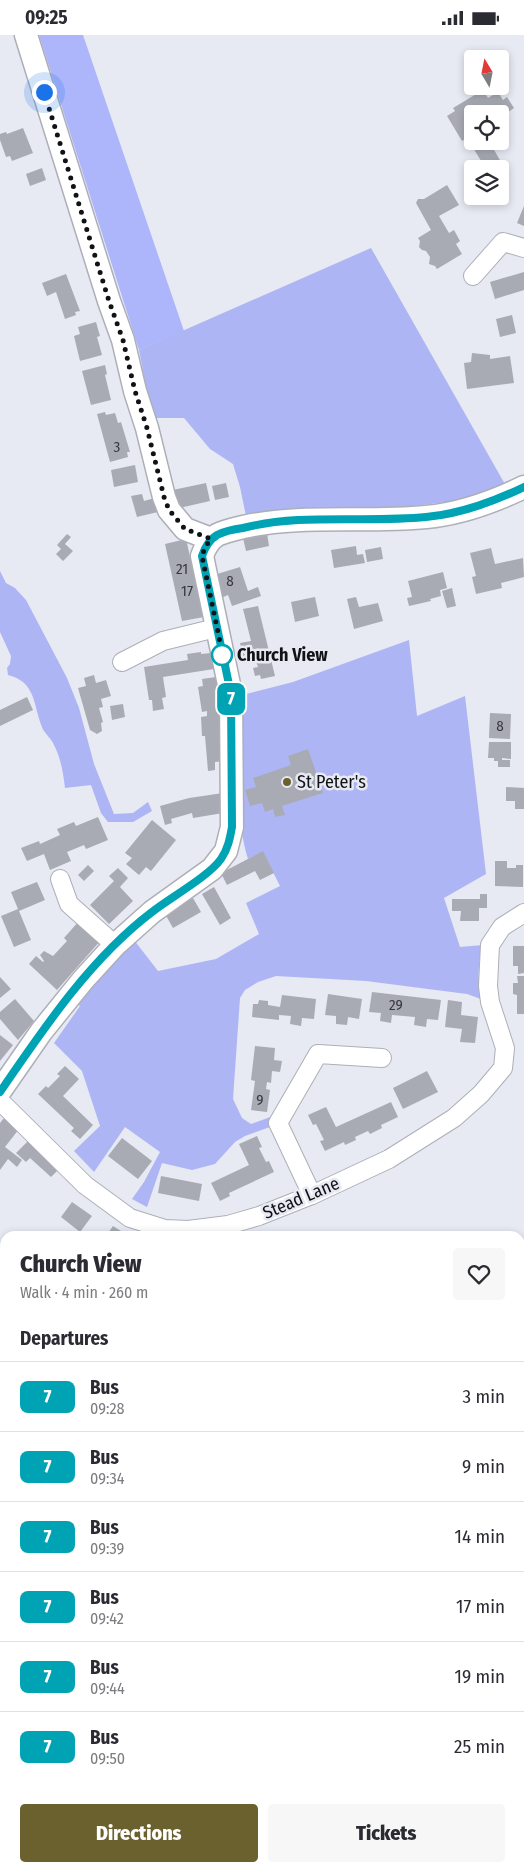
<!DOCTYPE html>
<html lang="en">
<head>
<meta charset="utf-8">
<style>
	:root { --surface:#fff; --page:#f7f7f7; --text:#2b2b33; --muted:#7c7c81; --line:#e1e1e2; --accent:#6b612e }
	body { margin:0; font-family:"Fira Sans Condensed",sans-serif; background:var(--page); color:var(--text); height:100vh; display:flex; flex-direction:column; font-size:19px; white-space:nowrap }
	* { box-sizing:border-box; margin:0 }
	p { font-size:16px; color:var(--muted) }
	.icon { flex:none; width:28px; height:28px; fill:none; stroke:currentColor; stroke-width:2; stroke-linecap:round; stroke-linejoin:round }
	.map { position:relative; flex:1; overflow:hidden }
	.side { position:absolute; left:0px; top:1196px; width:525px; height:641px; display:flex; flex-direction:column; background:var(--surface); border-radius:15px 15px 0 0; box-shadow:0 2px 8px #0003 }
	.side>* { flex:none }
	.badge { padding:0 10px; border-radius:8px; font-size:18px; line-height:32px }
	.needle { width:32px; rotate:350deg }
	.buttons { position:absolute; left:464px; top:15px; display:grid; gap:10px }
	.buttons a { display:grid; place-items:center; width:45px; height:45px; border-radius:5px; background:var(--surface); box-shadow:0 2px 8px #0003; font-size:25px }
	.you { position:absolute; width:25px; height:25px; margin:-12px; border:4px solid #fff; border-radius:50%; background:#1a73e8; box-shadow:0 0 0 8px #1a73e833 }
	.map>.badge { position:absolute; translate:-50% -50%; box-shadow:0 0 0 2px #fff }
	h2 { padding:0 20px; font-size:19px; line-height:45px }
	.round { display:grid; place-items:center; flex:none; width:52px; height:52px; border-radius:5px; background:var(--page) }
	.headline { display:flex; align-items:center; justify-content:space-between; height:85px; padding:0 20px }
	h1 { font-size:24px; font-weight:800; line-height:38px }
	.button { display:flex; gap:10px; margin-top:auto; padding:10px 20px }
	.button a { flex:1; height:58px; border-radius:5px; background:var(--accent); color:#fff; font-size:20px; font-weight:800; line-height:58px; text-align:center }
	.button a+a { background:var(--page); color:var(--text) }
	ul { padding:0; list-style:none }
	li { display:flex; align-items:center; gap:15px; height:70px; padding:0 20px; border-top:1px solid var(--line) }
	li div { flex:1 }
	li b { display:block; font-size:19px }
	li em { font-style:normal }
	li .badge { min-width:55px; font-weight:700; text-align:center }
	.status { display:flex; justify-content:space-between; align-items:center; height:35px; padding:0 25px; background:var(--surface); direction:ltr }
	.status svg { height:14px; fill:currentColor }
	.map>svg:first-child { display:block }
	.green { fill:#adb5f4 }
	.forest { fill:#adb5fb }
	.building { fill:#a9abb4 }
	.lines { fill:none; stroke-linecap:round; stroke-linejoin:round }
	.minor-casing { stroke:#adafb8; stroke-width:20 }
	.tertiary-casing { stroke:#adafb8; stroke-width:25 }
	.minor { stroke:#fff; stroke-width:18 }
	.tertiary { stroke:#fff; stroke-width:22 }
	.line-casing { stroke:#fff; stroke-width:11 }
	.line { stroke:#00a3b4; stroke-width:8 }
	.walk { stroke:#111215; stroke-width:5; stroke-dasharray:0 9 }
	.stop-dot { fill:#fff; stroke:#00a3b4; stroke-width:2.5 }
	.poi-dot { fill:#6b612e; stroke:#e7e9f3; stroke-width:2 }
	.labels { text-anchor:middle; stroke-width:5; stroke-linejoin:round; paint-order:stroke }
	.number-label { font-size:15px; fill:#37383d }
	.stop-label { font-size:18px; font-weight:bold; fill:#111215; stroke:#e7e9f3; text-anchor:start }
	.poi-label { font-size:18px; fill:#111215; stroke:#e7e9f3; text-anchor:start }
	.street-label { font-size:18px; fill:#111215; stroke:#e7e9f3 }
</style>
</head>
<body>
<div class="status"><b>09:25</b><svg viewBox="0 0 49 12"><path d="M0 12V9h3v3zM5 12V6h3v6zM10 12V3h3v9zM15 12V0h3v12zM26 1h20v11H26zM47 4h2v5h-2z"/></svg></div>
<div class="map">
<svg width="524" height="1837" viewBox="0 0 524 1837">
	<rect width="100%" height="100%" fill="#e7e9f3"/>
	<g class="green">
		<polygon points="371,213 506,451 455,466 405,472 284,475 246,481 240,452 233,429 210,414 184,383 152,383 139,315"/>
		<path d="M0 536 6 548 15 553 26 565 67 643 79 673 94 729 114 779 133 778 148 767 152 776 133 787H108L101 778 91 750 65 753C63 737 61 723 53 708 50 702 44 698 42 692 33 669 36 647 8 640L7 633 10 629 11 621 0 597Z"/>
		<path d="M409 605 417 681 465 661 486 839 444 863 460 912 483 910C477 929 478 945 481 964L467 959 366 946 276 941 258 947 245 955 240 963 233 1064 242 1083 251 1089 284 1077 278 1089 245 1101 235 1107 215 1129 192 1135 162 1128 147 1172 132 1164 144 1147 160 1117 125 1092 94 1137 74 1116 100 1091 82 1036 54 1008 80 971 75 967 134 905 158 936 216 924 259 899 246 868 280 851 263 817 248 824C231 770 246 715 242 660L293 647Z"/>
		<polygon points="0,1367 5,1369 5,1404 0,1401"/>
	</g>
	<polygon class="forest" points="39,0 83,0 184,296 139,315"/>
	<g class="building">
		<polygon points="483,55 488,63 498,57 503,65 507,62 514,73 500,83 500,79 472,79 472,106 489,106 501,127 490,134 486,134 467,103 462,106 447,81 455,76 453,73"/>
		<polygon points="23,93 33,118 12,126 10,121 6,122 0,105 0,99 6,97 7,99"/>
		<polygon points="42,133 46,145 30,151 26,139"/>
		<polygon points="447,150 459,170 439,181 449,198 454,195 460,206 456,209 462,219 437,234 435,231 429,229 430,222 426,216 422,215 419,212 420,206 418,203 431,195 416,168 418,164 424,164"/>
		<polygon points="524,171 524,191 517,188"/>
		<polygon points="524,237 524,255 495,264 490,247"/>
		<polygon points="66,239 80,276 75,277 76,280 65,284 56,257 47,261 42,248"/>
		<polygon points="512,280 516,298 500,302 496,284"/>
		<polygon points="96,287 100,301 97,302 102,320 80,326 74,301 80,299 78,292"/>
		<polygon points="472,318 490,320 490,324 510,321 514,348 467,354 464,328 471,327"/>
		<polygon points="105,330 107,339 105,340 111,365 91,370 82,336"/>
		<polygon points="105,377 106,380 115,378 118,388 121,387 130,417 127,417 128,422 110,427 97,379"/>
		<polygon points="135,430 138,447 114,452 111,435"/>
		<polygon points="206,448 210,466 175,474 168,456"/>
		<polygon points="226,448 229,462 215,465 212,451"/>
		<polygon points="142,459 144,466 158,462 162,476 137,482 131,461"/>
		<polygon points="267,498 269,511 246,516 243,503"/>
		<polygon points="67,499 71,502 65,509 73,516 63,526 56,519 61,514 57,510"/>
		<polygon points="186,504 204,582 182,586 165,509"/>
		<polygon points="356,511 357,520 363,519 365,528 334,533 331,515"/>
		<polygon points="381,512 383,524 367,527 365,515"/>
		<polygon points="491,513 495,529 523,523 524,542 501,548 502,553 476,559 472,542 476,541 470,518"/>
		<polygon points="240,532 248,556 258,552 261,561 232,571 228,560 221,563 214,540"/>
		<polygon points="443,537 447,553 440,555 441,561 430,564 431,566 409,571 407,563 412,562 408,546"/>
		<polygon points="452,553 456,571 447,573 442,556"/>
		<polygon points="315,562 319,581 295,587 291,567"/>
		<polygon points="356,562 359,572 378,568 383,586 354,594 347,564"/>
		<polygon points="258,571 275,641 261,644 260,640 255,641 253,633 258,632 255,623 244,626 240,608 251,606 243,574"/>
		<polygon points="201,617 201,619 211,618 214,634 163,642 166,662 162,663 164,674 153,676 152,665 149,665 144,632 188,625 187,619"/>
		<polygon points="94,640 96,648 106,645 111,661 101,664 103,672 99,673 103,687 101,688 102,696 97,699 90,695 78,653 86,651 84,643"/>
		<polygon points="216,642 221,674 224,726 215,727 215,735 208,736 205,701 202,701 201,682 207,681 207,676 202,677 198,652 203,651 202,644"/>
		<polygon points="27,662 33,675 0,691 0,675"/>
		<polygon points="123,669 125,682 112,685 110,671"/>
		<polygon points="490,678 511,679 510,704 489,703"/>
		<polygon points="489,707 511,707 511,724 502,723 502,725 510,725 510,732 498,732 498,726 494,726 494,723 488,723"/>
		<polygon points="308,714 323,758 282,771 285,780 275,782 273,774 265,777 262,768 250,771 245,755 256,752 253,743 291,730 288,721"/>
		<polygon points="506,752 524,753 524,774 515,774 515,766 506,766"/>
		<polygon points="223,758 223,778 193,783 192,778 171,784 172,788 165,790 160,771 189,763"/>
		<polygon points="98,782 108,805 86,814 84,810 67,817 71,826 50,835 44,819 27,826 21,813 39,806 40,809 60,800 57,794 74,787 76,791"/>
		<polygon points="152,785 176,805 151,836 146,832 139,840 126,829 132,823 125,818"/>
		<polygon points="263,816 274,838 260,845 255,836 227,850 221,838"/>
		<polygon points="495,826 507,826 507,833 516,833 516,830 523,830 523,852 495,851"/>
		<polygon points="88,830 94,836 84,846 78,840"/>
		<polygon points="118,833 128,843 120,852 133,866 109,889 90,870 114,846 109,841"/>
		<polygon points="37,847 45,865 19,876 31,905 14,912 1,881 18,874 11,857"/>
		<polygon points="214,852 231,883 220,890 202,859"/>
		<polygon points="480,859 487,859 487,873 479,873 479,886 460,886 461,876 452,876 452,864 480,864"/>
		<polygon points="193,863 201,877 173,893 165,879"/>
		<polygon points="79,886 101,905 57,955 29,929 36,921 43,927 44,926 40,920 44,916 53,921 67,906 64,903"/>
		<polygon points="513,911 524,911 524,938 518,939 518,931 513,931"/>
		<polygon points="517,941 524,941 524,979 517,979 517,960 513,959 513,948 518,948"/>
		<polygon points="0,942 11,954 0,963"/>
		<polygon points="372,957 441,965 438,985 427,984 426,992 414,990 415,982 392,980 391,988 380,986 381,978 369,977"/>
		<polygon points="328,959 362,964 359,984 348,982 347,990 336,989 336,981 325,980"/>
		<polygon points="282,960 316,964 314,984 302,983 301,991 290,989 291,981 279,980 279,985 252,982 253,969 258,969 259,965 268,966 268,970 280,972"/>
		<polygon points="15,964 34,986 18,1005 0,984 0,977"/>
		<polygon points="448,965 462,967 461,980 478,982 475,1008 460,1007 462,994 445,992"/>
		<polygon points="0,1000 13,1010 0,1026"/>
		<polygon points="255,1011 275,1013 274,1025 282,1026 280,1037 272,1036 271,1048 267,1047 266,1054 270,1055 267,1077 251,1075 255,1046 251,1045"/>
		<polygon points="65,1031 79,1044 63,1061 93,1090 80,1104 71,1096 74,1093 38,1059 46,1051 48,1053 60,1041 57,1039"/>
		<polygon points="427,1036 438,1057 403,1074 393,1053"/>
		<polygon points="391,1067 398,1082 381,1090 382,1093 370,1099 368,1096 355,1102 356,1105 345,1110 344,1107 325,1116 320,1106 324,1105 316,1089 313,1090 308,1080 326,1072 336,1092"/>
		<polygon points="4,1083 19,1094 5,1112 22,1125 17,1132 8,1124 0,1135 0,1088"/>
		<polygon points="257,1101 262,1112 259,1113 266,1127 269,1126 274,1137 229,1158 230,1161 220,1166 211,1148 249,1130 239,1109"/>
		<polygon points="122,1103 152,1126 138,1144 108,1121"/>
		<polygon points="29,1105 59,1134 51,1142 30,1123 26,1127 16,1118"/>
		<polygon points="161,1141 202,1149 199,1166 158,1158"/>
		<polygon points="72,1167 92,1181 80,1197 61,1182"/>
		<polygon points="113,1191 124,1198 121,1201 106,1201"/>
		<polygon points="5,1222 5,1244 0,1242 0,1232"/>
		<polygon points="0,1299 5,1302 5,1326 0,1323"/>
		<polygon points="0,1414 5,1417 5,1439 0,1436"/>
		<polygon points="5,1455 5,1506 0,1504 0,1464"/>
		<polygon points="0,1516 5,1519 5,1538 0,1548"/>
		<polygon points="5,1634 5,1649 0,1645 0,1641"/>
		<polygon points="5,1652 5,1670 0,1666 0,1659"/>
		<polygon points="5,1785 5,1811 0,1813 0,1787"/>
	</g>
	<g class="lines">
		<g class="minor-casing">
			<g id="minor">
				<polyline points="473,241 503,207 524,213"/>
				<polyline points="122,627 163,606 216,593"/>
				<polyline points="60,844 69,869 115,910"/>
				<polyline points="0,1066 85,1150 130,1183 165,1194 188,1195 228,1190 259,1181 312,1160 389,1124 454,1083 481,1059 503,1033 505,1013 490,967 488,951 490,910 502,892 524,878"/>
				<polyline points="312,1160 278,1088 318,1019 382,1023"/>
				<polyline points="0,1577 5,1569"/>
				<polyline points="0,1728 5,1736"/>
			</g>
		</g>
		<g class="tertiary-casing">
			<g id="tertiary">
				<polyline points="26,0 109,266 123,305 135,356 147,393 164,462 169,475 185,494 211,504"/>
				<path d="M0 1056 41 997 83 945 115 910 152 877 212 834 226 816 232 792 231 659 202 521C205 512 209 505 217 500 225 496 235 494 243 492 302 479 365 488 426 482 460 479 493 467 524 452"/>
			</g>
		</g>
		<use href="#minor" class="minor"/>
		<use href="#tertiary" class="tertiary"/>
	</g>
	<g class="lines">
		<g class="line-casing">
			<path id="line" d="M0 1057C44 993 90 924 152 877 171 862 208 842 221 824 228 814 230 803 232 792L231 659 202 521C205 512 209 505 217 500 225 496 235 494 243 493 302 478 365 488 426 482 460 479 493 467 524 452"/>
		</g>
		<use href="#line" class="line"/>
		<polyline class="walk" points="44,57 109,266 123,305 135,356 147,393 164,462 169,475 185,494 211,504 205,512 202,521 224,626 222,620"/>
	</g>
	<circle class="stop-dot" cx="222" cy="620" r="10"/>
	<circle class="poi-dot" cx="287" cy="747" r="5"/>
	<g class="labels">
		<g class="number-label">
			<text x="117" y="417">3</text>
			<text x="182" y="539">21</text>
			<text x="230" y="551">8</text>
			<text x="187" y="561">17</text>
			<text x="500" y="696">8</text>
			<text x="396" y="975">29</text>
			<text x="260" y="1070">9</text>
		</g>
		<g class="stop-label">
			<text x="237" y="626">Church View</text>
		</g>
		<g class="poi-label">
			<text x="297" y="753">St Peter's</text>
		</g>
		<g class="street-label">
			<text transform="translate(301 1163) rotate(-23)" y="6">Stead Lane</text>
		</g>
	</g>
</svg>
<div class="buttons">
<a><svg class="needle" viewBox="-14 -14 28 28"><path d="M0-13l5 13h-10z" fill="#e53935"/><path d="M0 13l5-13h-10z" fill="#7c7c81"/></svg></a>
<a><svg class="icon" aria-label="locate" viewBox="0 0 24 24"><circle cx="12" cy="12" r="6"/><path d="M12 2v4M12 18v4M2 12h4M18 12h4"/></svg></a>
<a><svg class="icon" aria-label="layers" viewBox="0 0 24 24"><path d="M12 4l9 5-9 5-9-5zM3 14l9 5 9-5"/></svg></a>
</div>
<div class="you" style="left:44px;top:57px"></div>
<b class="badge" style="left:231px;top:664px;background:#00a3b4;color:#fff">7</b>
<section class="side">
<div class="headline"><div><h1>Church View</h1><p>Walk · 4 min · 260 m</p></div><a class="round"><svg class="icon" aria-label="heart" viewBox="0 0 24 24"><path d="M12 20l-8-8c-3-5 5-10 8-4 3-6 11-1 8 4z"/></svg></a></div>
<h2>Departures</h2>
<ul>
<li><span class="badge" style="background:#00a3b4;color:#fff">7</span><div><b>Bus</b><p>09:28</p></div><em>3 min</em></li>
<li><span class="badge" style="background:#00a3b4;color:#fff">7</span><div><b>Bus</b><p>09:34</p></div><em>9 min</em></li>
<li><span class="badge" style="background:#00a3b4;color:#fff">7</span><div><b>Bus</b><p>09:39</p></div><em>14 min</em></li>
<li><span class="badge" style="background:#00a3b4;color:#fff">7</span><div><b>Bus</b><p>09:42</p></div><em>17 min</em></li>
<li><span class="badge" style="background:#00a3b4;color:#fff">7</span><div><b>Bus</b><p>09:44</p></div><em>19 min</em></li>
<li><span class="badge" style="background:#00a3b4;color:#fff">7</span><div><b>Bus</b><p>09:50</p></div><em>25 min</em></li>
</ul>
<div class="button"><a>Directions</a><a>Tickets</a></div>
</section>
</div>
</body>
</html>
